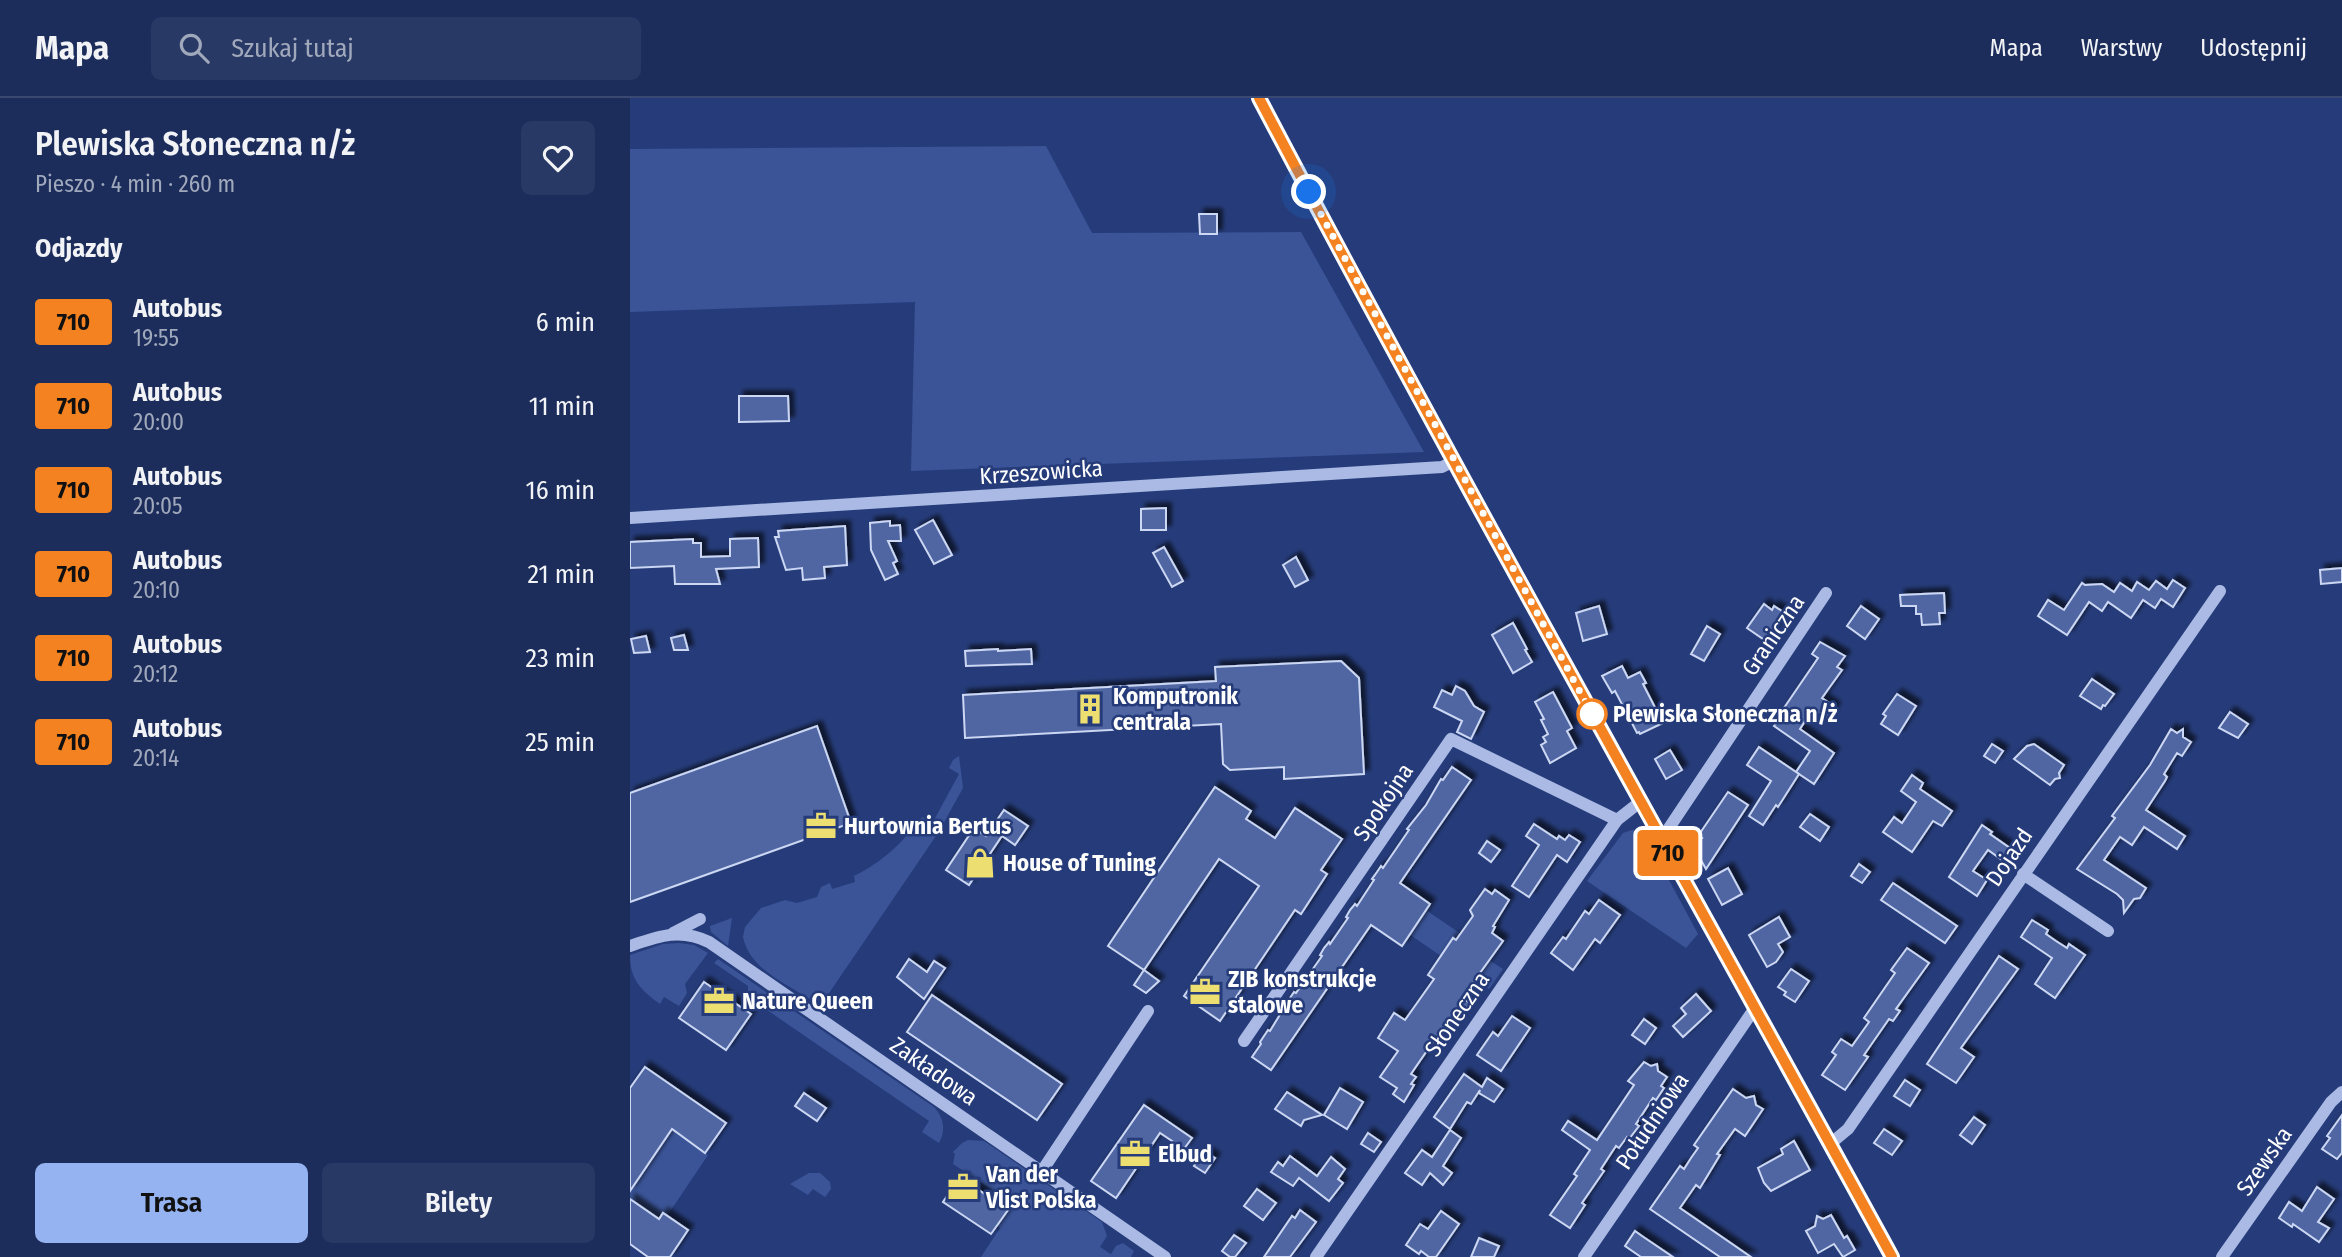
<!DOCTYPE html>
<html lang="pl">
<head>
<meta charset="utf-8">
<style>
	:root { --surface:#1c2d5c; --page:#293965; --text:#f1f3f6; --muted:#a0a8bb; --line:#3a4972; --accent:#95b2f1 }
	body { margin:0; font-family:"Fira Sans Condensed",sans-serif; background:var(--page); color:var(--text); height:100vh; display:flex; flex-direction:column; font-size:26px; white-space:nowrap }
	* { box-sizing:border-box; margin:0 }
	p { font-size:23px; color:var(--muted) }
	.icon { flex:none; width:38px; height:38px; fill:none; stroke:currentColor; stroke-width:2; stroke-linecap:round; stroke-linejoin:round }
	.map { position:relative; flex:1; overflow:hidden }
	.sheet { display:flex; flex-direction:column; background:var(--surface); width:630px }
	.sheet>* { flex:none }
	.badge { padding:0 14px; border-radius:5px; font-size:24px; line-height:46px }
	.you { position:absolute; width:35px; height:35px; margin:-18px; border:5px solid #fff; border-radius:50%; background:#1a73e8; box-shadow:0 0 0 10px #1a73e833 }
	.map>.badge { position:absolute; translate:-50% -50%; box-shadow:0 0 0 4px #fff }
	h2 { padding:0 35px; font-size:26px; line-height:63px }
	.round { display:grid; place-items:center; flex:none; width:74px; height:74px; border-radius:10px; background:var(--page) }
	.headline { display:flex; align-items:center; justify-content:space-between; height:119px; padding:0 35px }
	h1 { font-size:33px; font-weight:600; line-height:52px }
	.button { display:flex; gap:14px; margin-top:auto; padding:14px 35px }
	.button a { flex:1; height:80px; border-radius:10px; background:var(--accent); color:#111; font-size:28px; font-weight:600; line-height:80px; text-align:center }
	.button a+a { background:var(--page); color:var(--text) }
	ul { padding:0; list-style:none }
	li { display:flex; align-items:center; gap:21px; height:84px; padding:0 35px }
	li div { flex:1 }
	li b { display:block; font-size:26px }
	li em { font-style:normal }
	li .badge { min-width:77px; font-weight:700; text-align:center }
	header { display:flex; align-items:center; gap:42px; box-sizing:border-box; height:98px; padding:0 35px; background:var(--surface); border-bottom:2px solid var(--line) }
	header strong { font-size:33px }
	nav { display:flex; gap:38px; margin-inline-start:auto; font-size:24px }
	.search { width:490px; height:63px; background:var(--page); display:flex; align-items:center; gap:18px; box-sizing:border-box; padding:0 24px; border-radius:10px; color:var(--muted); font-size:26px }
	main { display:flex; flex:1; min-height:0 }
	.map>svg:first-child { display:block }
	.green { fill:#3a5497 }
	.building { fill:#4f66a3; stroke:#ccd7f3; stroke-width:2; filter:url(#shadow) }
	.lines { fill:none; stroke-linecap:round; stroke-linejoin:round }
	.minor { stroke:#aabae4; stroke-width:12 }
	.line-casing { stroke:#fff; stroke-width:16 }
	.line { stroke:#f58220; stroke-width:10 }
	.walk { stroke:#fff; stroke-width:7; stroke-dasharray:0 12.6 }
	.stop-dot { fill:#fff; stroke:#f58220; stroke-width:3.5 }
	.labels { text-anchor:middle; stroke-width:5; stroke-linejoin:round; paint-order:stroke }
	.street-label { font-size:23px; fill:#fff; stroke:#263c7a }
	.poi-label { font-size:23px; font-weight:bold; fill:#fff; stroke:#263c7a; text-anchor:start }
	.stop-label { font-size:23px; font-weight:bold; fill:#fff; stroke:#263c7a; text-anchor:start }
</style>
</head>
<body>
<header>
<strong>Mapa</strong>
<div class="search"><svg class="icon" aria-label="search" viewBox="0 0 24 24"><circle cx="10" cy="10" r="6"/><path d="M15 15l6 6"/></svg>Szukaj tutaj</div>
<nav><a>Mapa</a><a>Warstwy</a><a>Udostępnij</a></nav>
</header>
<main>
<section class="sheet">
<div class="headline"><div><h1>Plewiska Słoneczna n/ż</h1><p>Pieszo · 4 min · 260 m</p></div><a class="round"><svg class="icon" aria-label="heart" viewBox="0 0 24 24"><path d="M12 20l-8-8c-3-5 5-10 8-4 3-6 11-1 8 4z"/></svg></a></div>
<h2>Odjazdy</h2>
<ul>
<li><span class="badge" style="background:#f58220;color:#111">710</span><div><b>Autobus</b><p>19:55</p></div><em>6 min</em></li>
<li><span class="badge" style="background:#f58220;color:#111">710</span><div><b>Autobus</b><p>20:00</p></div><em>11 min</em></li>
<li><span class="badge" style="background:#f58220;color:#111">710</span><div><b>Autobus</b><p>20:05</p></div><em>16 min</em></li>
<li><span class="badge" style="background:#f58220;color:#111">710</span><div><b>Autobus</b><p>20:10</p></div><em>21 min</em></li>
<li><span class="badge" style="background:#f58220;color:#111">710</span><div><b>Autobus</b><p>20:12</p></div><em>23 min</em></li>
<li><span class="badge" style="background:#f58220;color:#111">710</span><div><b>Autobus</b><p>20:14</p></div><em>25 min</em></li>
</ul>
<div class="button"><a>Trasa</a><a>Bilety</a></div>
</section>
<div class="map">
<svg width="1712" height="1159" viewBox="0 0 1712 1159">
	<defs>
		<filter id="shadow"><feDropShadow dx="5" dy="-5" stdDeviation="2" flood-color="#0009"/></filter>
	</defs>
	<rect width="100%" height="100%" fill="#263c7a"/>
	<g class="green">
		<polygon points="416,48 462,135 671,134 794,354 281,373 285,204 0,214 0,51"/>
		<path d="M329 658 333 690 308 735 195 901 189 904 183 903C157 886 120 872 113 839L115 829 131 810 155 802 167 805 187 799 191 789 200 785 202 791 225 784 224 778C254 763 272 745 292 719L303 724 329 676 319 670 323 662Z"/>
		<polygon points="1002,732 1012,732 1068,836 1056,850 957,783 993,735"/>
		<polygon points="796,812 831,836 811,858 779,836"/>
		<polygon points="102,820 98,848 81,834 80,828"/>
		<path d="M49 845 64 847 78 855 55 886 57 895 49 908 34 899 30 906C11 892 0 882 0 857L33 846Z"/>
		<path d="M88 861 304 1009C314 1020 316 1032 309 1045L292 1034 299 1023 118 899V888L84 865Z"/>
		<polygon points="859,862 873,871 859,891 848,883"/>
		<polygon points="42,1031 78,1057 37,1118 29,1121 0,1101 0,1093"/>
		<polygon points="338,1042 354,1043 472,1124 477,1138 470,1149 481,1156 486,1148 493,1145 504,1153 501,1159 351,1159 370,1130 367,1128 377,1112 357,1098 361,1091 323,1066 325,1056 323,1054 332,1045"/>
		<polygon points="179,1075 190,1075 200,1084 201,1091 195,1099 183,1091 178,1097 160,1086"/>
	</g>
	<g class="building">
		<polygon points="569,116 587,116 587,136 570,136"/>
		<polygon points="109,298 158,298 159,323 109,324"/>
		<polygon points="536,410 536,432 511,432 511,411"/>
		<polygon points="303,422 322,457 304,466 285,432"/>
		<polygon points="260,423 260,428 270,427 271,443 258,443 267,463 263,465 268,476 255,482 241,452 240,425"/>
		<polygon points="215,428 217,467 194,469 195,480 173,482 172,470 156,472 145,439 149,439 148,433"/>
		<polygon points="128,440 129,469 86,471 90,486 45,486 44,468 0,470 0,444 63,441 63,445 71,445 71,459 100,458 100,441"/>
		<polygon points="534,449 553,483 542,489 523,455"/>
		<polygon points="666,459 678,482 665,489 653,467"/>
		<polygon points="1712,470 1712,484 1691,486 1690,472"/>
		<polygon points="1543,482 1555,490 1543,509 1531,501 1525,510 1513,502 1501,520 1478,504 1472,513 1459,504 1437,537 1408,518 1418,502 1434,512 1452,485 1455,487 1472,486 1484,494 1490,485 1502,493 1507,484 1519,492 1526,483 1537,491"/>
		<polygon points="1314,495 1315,515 1309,515 1310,526 1292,527 1291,516 1286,516 1286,508 1271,508 1270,497"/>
		<polygon points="1134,506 1142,512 1144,508 1155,515 1136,543 1117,530"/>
		<polygon points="969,508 977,536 953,543 946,515"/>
		<polygon points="1231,508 1249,521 1235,541 1217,528"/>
		<polygon points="883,525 897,551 895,552 902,564 883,575 862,537"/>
		<polygon points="1077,528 1090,536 1074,563 1061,556"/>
		<polygon points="54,537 58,552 44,552 41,540"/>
		<polygon points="16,538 20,554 4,555 1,541"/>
		<polygon points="1190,544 1215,558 1207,569 1212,572 1192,600 1205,609 1198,621 1183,611 1170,631 1204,655 1184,686 1166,674 1180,653 1144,628 1147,624 1145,623 1188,560 1182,556"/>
		<polygon points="368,551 368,553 401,551 402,566 336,568 335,553"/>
		<polygon points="711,563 729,580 734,676 654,681 654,669 600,672 593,666 591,626 335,640 333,597 586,583 585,569"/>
		<polygon points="992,568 998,580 1010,574 1016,585 1013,586 1033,625 1010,636 1009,634 1007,635 985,593 982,595 972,578"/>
		<polygon points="1462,581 1484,596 1475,608 1473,607 1471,611 1450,598"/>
		<polygon points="826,588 835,593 844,608 854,614 841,641 827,634 832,623 804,609 812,592 822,597"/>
		<polygon points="923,594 942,630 937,633 946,650 920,665 911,647 916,644 913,639 918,636 911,622 914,621 905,604"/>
		<polygon points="1267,596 1286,608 1268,637 1251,626 1256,618 1253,616"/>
		<polygon points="1600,614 1618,626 1608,640 1589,630"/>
		<polygon points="187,628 221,725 0,804 0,695"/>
		<polygon points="1541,631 1547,635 1553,631 1553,639 1561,644 1552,658 1547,655 1534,676 1537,679 1535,683 1516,712 1555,738 1547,751 1514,729 1502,747 1490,739 1474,762 1516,790 1510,800 1504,801 1494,815 1493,802 1487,796 1447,771 1485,720 1482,718 1520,667"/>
		<polygon points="1362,646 1373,653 1365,665 1354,658"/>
		<polygon points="1404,646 1434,667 1429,675 1430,680 1425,681 1420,687 1384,661 1397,648"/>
		<polygon points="1129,649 1169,676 1148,709 1146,707 1133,727 1119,718 1141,683 1117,667"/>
		<polygon points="1040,652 1052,672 1036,681 1025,661"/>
		<polygon points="822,669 841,682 770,785 800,806 772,848 741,827 641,972 622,959 631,946 630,944 638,932 640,933 660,900 664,894 666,895 692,858 690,857 694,850 699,844 700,846 718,820 716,819 720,812 725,806 727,808 744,782 742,781 747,774 751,768 753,770 779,732 777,731 796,707 811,681 813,682"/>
		<polygon points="1282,677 1293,685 1290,691 1322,713 1312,728 1303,723 1282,754 1253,734 1264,719 1272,725 1286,704 1271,693"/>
		<polygon points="585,689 621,713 616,721 645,740 665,710 712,741 691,772 697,776 671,816 665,812 590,923 554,898 629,788 589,761 514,872 478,848"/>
		<polygon points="1098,694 1118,707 1076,771 1063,748 1072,740 1068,738"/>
		<polygon points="374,712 398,728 385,747 372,738 339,787 316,772 344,730 356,738"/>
		<polygon points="1180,716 1199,729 1190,743 1170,729"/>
		<polygon points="904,726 927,741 929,738 935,742 939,737 950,744 937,764 927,757 899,799 882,788 909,747 896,738"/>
		<polygon points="1352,727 1362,734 1360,736 1380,750 1372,762 1358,752 1343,773 1357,782 1347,798 1319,779"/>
		<polygon points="857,743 870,752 861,764 849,755"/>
		<polygon points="1229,766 1240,774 1232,785 1221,778"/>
		<polygon points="1098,770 1112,796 1092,807 1078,781"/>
		<polygon points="1263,785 1327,828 1315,845 1251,802"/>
		<polygon points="855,791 862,796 865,792 879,802 863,828 865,829 862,835 873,843 832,900 840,905 819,936 812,931 781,976 786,979 781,986 784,987 774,1004 763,996 767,990 750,979 768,953 748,940 764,915 775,922 804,881 798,877 823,840 826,842 843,818 840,812"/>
		<polygon points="969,802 990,817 970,845 965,841 943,872 921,855 933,839 936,841 955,813 959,816"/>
		<polygon points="1149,819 1160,839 1148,846 1153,854 1146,864 1137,869 1119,837"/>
		<polygon points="1402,822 1418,832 1416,836 1426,843 1437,850 1439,846 1455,857 1425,900 1405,886 1422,860 1391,839"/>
		<polygon points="1277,850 1299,865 1266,911 1270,913 1263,923 1259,921 1234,957 1238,959 1215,992 1192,977 1206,957 1202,954 1211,941 1222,948 1239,924 1234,920 1265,875 1261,872"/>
		<polygon points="1369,858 1388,871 1331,950 1344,959 1326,985 1297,966"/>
		<polygon points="279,861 297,874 304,863 315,870 294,901 267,879"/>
		<polygon points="1161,871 1179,883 1165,904 1154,897 1156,894 1148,889"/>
		<polygon points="514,872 529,883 516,895 504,887"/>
		<polygon points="74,884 121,916 96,952 49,920"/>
		<polygon points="1066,896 1081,913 1053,939 1043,928 1056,916 1051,910"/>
		<polygon points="302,897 432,986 407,1022 277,934"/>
		<polygon points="882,918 900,930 871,973 847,957 863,934 868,938"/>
		<polygon points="1014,921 1026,930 1015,946 1002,937"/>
		<polygon points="1014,964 1021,968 1027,966 1028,973 1037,979 1031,988 1034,990 1026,1002 1023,1000 1006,1026 1009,1028 999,1041 997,1039 989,1050 986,1048 971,1071 974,1073 952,1105 955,1107 940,1130 920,1117 947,1078 944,1076 960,1052 932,1032 938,1023 967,1042 1004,987 998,983"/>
		<polygon points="15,969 96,1025 75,1055 42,1031 0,1093 0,990"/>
		<polygon points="834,976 852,989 857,980 873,991 864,1004 849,995 850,992 841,1006 837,1004 820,1031 804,1019"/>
		<polygon points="1275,982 1290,992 1280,1008 1264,998"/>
		<polygon points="710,990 733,1004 717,1031 694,1017"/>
		<polygon points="1103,991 1116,1000 1124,998 1126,1007 1133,1011 1115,1038 1105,1031 1087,1056 1090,1057 1070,1090 1066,1087 1050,1110 1121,1159 1090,1159 1020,1111 1050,1068 1054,1071 1061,1060 1068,1050 1064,1047"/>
		<polygon points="657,994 692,1017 674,1022 671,1028 645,1011"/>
		<polygon points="174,995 196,1010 187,1023 165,1008"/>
		<polygon points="514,1007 562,1040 554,1051 530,1035 486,1100 461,1083"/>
		<polygon points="1712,1017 1712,1055 1707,1061 1692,1051 1700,1040 1697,1038"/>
		<polygon points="1344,1019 1355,1027 1342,1046 1330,1037"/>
		<polygon points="1254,1031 1272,1043 1262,1057 1244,1045"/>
		<polygon points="820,1032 831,1040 813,1068 822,1075 813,1087 800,1075 792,1087 775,1075 792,1052 802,1059"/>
		<polygon points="738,1035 751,1044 744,1054 731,1046"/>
		<polygon points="1164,1043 1180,1072 1141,1093 1134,1085 1128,1070 1153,1056 1151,1051"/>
		<polygon points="574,1053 585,1060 575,1075 564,1068"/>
		<polygon points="660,1058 687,1078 701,1059 715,1071 708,1081 713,1085 699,1103 669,1080 663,1088 641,1074 648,1064 653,1068"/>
		<polygon points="330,1079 378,1112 361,1136 313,1104"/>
		<polygon points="1687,1089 1704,1101 1688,1124 1699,1130 1689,1144 1663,1126 1662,1129 1649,1120 1659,1104 1672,1113"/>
		<polygon points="627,1091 646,1105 633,1122 614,1108"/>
		<polygon points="0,1101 29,1121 33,1115 58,1132 40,1159 18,1159 0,1146"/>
		<polygon points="670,1112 686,1124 660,1159 634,1159 662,1118 665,1120"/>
		<polygon points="811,1113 829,1126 806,1159 799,1159 791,1153 789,1156 776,1147 790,1126 798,1131"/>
		<polygon points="1201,1117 1214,1140 1217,1138 1225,1152 1213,1159 1204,1146 1188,1155 1176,1133 1185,1128 1187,1118 1193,1121"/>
		<polygon points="1005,1133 1012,1138 1043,1159 1011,1159 995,1148"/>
		<polygon points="604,1137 616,1145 605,1159 600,1159 592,1153"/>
		<polygon points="849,1140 869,1148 864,1159 841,1159"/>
	</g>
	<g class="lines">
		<g class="minor">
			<path d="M629 0C835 389 1050 773 1262 1159"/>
			<polyline points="0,420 812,369 824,363"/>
			<polyline points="1031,742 1196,495"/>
			<polyline points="1393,776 1478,833"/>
			<polyline points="43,835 70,821"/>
			<path d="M0 848C29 838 50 830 79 844L535 1159"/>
			<polyline points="614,943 821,641 987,722"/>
			<polyline points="1200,1046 1218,1031 1590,493"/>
			<polyline points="412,1073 518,913"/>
			<polyline points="686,1159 987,722 1010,704"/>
			<polyline points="954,1159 1125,910"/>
			<polyline points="1592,1159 1701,1004 1712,994"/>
		</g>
	</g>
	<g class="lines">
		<g class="line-casing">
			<path id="line" d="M629 0C834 390 1051 773 1262 1159"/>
		</g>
		<use href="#line" class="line"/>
		<polyline class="walk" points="679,94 962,616"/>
	</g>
	<defs>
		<g id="building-bare" transform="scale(2.415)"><path d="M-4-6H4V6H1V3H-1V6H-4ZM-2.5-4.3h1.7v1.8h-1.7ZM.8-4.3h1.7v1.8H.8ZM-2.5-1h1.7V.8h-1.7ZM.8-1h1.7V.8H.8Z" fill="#ecde70" stroke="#263c7a" stroke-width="2.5" paint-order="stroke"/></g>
		<g id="office-bare" transform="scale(2.415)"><path d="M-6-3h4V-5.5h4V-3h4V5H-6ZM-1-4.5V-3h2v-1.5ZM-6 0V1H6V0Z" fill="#ecde70" stroke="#263c7a" stroke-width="2.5" paint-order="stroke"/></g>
		<g id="shop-bare" transform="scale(2.415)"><path d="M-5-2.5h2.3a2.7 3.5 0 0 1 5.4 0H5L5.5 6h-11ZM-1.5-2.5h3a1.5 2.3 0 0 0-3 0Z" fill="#ecde70" stroke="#263c7a" stroke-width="2.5" paint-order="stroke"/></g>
	</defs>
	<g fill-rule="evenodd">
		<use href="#building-bare" x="460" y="611"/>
		<use href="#office-bare" x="191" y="728"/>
		<use href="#shop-bare" x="350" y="765"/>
		<use href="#office-bare" x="575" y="894"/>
		<use href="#office-bare" x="89" y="903"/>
		<use href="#office-bare" x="505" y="1056"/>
		<use href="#office-bare" x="333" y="1089"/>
	</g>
	<circle class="stop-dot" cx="962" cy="616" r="14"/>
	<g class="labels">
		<g class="street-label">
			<text transform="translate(411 374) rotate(-4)" y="8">Krzeszowicka</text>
			<text transform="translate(1143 537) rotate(-56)" y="8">Graniczna</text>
			<text transform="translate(753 704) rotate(-56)" y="8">Spokojna</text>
			<text transform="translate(1379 759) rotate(-56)" y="8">Dojazd</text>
			<text transform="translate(827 916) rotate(-56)" y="8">Słoneczna</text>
			<text transform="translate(304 973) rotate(35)" y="8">Zakładowa</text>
			<text transform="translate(1022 1023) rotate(-56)" y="8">Południowa</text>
			<text transform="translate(1634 1063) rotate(-55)" y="8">Szewska</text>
		</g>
		<g class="poi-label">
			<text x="483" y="606">Komputronik<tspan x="483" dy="26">centrala</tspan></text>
			<text x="214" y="736">Hurtownia Bertus</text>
			<text x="373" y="773">House of Tuning</text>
			<text x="598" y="889">ZIB konstrukcje<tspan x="598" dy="26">stalowe</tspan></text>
			<text x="112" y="911">Nature Queen</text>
			<text x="528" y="1064">Elbud</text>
			<text x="356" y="1084">Van der<tspan x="356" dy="26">Vlist Polska</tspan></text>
		</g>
		<g class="stop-label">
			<text x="983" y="624">Plewiska Słoneczna n/ż</text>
		</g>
	</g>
</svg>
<div class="you" style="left:679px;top:94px"></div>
<b class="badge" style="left:1038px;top:755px;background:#f58220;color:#111">710</b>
</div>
</main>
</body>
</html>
